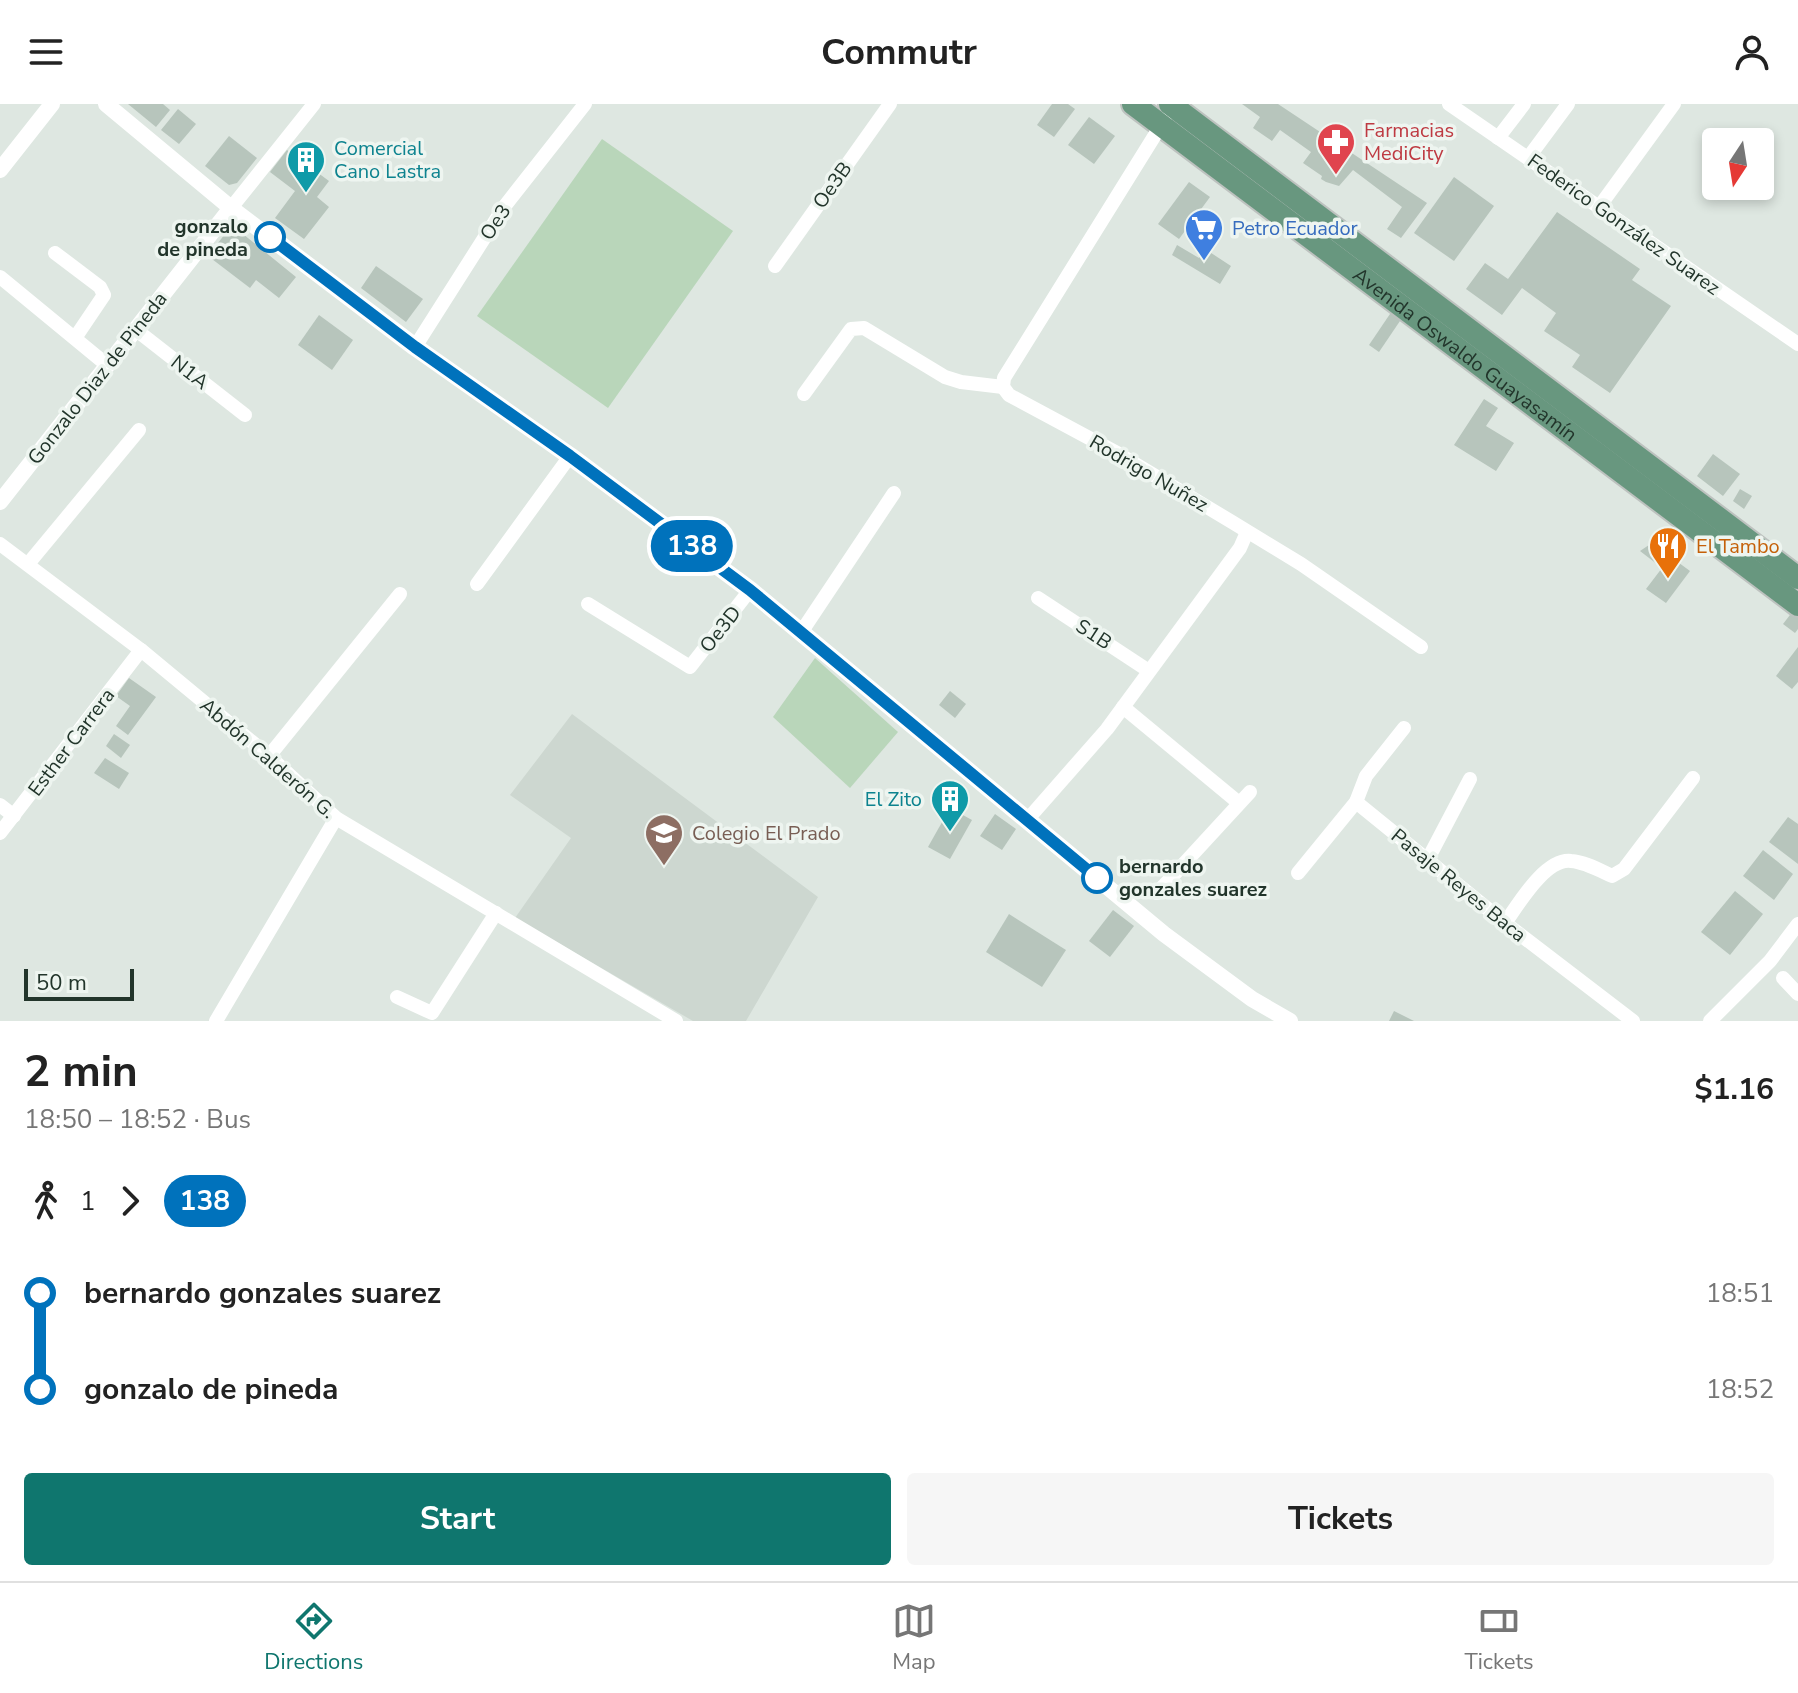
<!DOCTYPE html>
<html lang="en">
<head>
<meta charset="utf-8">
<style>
	:root { --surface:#fff; --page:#f6f6f6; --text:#222; --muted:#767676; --line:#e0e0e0; --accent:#0f766e }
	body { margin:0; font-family:"Nunito Sans",sans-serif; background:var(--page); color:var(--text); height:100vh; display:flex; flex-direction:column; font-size:30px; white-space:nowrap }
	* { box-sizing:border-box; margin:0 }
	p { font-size:26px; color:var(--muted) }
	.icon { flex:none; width:44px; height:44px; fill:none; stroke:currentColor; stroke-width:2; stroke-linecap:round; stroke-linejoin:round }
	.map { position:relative; height:917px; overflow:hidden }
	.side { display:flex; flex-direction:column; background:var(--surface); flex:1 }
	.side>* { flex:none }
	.badge { padding:0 16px; border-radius:26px; font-size:28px; line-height:52px }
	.needle { width:52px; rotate:192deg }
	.tools { position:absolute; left:1702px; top:24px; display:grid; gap:16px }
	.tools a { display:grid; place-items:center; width:72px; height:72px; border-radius:8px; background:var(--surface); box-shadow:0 4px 12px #0003; font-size:40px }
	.scale { position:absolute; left:24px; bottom:20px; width:110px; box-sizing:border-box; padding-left:8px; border:4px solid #22352b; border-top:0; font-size:22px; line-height:28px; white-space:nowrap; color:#22352b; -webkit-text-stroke:6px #eef5f0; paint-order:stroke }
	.map>.badge { position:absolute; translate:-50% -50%; box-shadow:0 0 0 4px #fff }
	.legs { display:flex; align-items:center; gap:12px; height:88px; padding:0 24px; font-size:26px }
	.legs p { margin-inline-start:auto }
	.headline { display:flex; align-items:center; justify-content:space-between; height:136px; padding:0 24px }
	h1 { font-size:44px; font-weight:700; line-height:60px }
	.cta { display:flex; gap:16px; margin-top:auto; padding:16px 24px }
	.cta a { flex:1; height:92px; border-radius:8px; background:var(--accent); color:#fff; font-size:32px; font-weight:700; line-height:92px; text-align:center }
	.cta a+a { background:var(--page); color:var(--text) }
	ul { padding:0 24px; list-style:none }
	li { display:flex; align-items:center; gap:28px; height:96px; font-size:30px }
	li i { display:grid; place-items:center; width:12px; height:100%; margin:0 10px; background:currentColor }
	li i::after { content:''; width:20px; height:20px; margin:-10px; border:6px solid; border-radius:50%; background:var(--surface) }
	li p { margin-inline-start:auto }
	li:first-child i { background:linear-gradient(#0000 50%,currentColor 0) }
	li:last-child i { background:linear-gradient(currentColor 50%,#0000 0) }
	header { display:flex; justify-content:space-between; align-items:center; height:104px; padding:0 24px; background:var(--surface); font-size:36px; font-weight:700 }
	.tab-bar { display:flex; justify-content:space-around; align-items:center; height:112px; border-top:2px solid var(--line); background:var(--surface); font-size:22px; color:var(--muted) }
	.tab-bar a { display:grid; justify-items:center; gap:4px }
	.tab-bar .selected { color:var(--accent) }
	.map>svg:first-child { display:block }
	.built { fill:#cdd7d0 }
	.green { fill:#b9d6ba }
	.building { fill:#b7c5bc }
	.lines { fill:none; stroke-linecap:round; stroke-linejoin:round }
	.primary-casing { stroke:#bdc2bf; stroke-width:26 }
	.minor { stroke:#fff; stroke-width:14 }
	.tertiary { stroke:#fff; stroke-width:16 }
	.primary { stroke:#68977f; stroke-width:22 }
	.line-1-casing { stroke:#fff; stroke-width:18 }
	.line-1 { stroke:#0072bc; stroke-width:12 }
	.stop-1-dot { fill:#fff; stroke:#0072bc; stroke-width:4 }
	.labels { text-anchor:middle; stroke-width:7; stroke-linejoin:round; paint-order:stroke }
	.health-label { font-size:20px; fill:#be3a42; stroke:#eef5f0; text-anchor:start }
	.culture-label { font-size:20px; fill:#0d838f; stroke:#eef5f0; text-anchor:start }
	.street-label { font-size:20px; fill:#22352b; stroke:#eef5f0 }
	.stop-label { font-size:20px; font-weight:bold; fill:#22352b; stroke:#eef5f0; text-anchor:end }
	.shop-label { font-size:20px; fill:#366cbe; stroke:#eef5f0; text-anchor:start }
	.food-label { font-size:20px; fill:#c56008; stroke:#eef5f0; text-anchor:start }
	.education-label { font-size:20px; fill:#785e54; stroke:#eef5f0; text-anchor:start }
</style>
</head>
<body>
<header><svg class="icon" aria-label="menu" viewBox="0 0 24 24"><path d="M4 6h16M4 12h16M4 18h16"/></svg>Commutr<svg class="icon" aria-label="person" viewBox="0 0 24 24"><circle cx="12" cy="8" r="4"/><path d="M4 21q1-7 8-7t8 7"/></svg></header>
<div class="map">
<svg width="1798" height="917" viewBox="0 0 1798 917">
	<rect width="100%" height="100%" fill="#dee7e1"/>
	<polygon class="built" points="572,610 818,793 746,917 693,917 515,814 571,734 510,691"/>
	<g class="green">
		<polygon points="602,35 733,127 608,304 477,212"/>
		<polygon points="815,554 898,628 850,684 773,613"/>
	</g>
	<g class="building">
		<polygon points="128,0 163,0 170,6 156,23"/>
		<polygon points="1052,0 1068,0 1075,5 1054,33 1037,21"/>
		<polygon points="1242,0 1278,0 1427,99 1401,134 1387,125 1402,103 1353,66 1339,82 1326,78 1321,75 1322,72 1303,59 1311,48 1280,26 1272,37 1253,24 1260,13"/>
		<polygon points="178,5 196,20 179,40 161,26"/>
		<polygon points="1089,13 1115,32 1094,60 1068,41"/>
		<polygon points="229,32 257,54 237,79 229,81 205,62"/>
		<polygon points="287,46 329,77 317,93 329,103 304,135 275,114 295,87 270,68"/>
		<polygon points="1454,73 1494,102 1454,157 1414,129"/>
		<polygon points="1189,78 1210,93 1179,135 1158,120"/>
		<polygon points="1557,108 1640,165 1632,176 1671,202 1610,289 1572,263 1580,251 1544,227 1556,209 1522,184 1502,211 1466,185 1485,159 1508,175"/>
		<polygon points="228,126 238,126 296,173 279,194 256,176 250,184 208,152"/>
		<polygon points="1177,141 1199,154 1205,145 1231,162 1220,180 1172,151"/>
		<polygon points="376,162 423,195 406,218 361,184"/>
		<polygon points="1392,207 1402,214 1379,248 1369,241"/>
		<polygon points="319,211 353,236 332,266 298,241"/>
		<polygon points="1484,295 1498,304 1486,322 1514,339 1496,367 1454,341"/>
		<polygon points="1713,350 1740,370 1723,392 1697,372"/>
		<polygon points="1740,385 1752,392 1744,405 1733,397"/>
		<polygon points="1652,439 1690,467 1666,499 1646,485 1662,464 1640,447"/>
		<polygon points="1793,507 1798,511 1798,525 1795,529 1783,520"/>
		<polygon points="1798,543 1798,578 1792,585 1776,572"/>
		<polygon points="129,574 156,593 128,631 116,622 130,602 116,592"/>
		<polygon points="950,587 966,600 955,614 939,601"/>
		<polygon points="114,630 130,641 121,654 106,642"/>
		<polygon points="105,654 129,669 119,685 94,669"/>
		<polygon points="950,704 972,716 950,755 928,743"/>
		<polygon points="995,710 1016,725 1002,746 980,732"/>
		<polygon points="1788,713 1798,720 1798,760 1769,738"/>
		<polygon points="1763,746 1793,770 1774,796 1743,772"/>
		<polygon points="1735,787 1763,810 1730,851 1701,828"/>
		<polygon points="1113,806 1134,822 1110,853 1089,837"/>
		<polygon points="1009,810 1066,846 1042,883 986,848"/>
		<polygon points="1394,907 1414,917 1389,917"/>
	</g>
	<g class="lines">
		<g class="primary-casing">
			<g id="primary">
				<path id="s1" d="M1133 0 1798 501"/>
				<polyline points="1170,0 1798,474"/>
			</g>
		</g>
		<g class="minor">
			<polyline points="1449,0 1798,240"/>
			<polyline points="1165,15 1004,274 1003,283 1009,291 1117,349 1232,418 1301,460 1421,543"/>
			<polyline points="1498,34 1524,0"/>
			<polyline points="1528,54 1568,0"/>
			<polyline points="1599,103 1674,0"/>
			<polyline points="231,104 314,0"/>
			<polyline points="55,149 100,183 104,191 75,234"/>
			<polyline points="775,162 890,0"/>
			<polyline points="0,173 107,261"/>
			<polyline points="135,225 245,311"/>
			<polyline points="415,243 504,103 585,0"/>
			<polyline points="804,290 851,225 864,224 945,273 961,278 1003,283"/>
			<polyline points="0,440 141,546 269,652 336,714 676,917"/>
			<polyline points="28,460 139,326"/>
			<polyline points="477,480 570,352"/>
			<polyline points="1038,494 1149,567"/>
			<polyline points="588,500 690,563 750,486"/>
			<polyline points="802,527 894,389"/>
			<polyline points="1123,603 1239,699"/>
			<polyline points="1404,624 1366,672 1356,698 1505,819 1633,917"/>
			<polyline points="269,652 400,490"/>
			<polyline points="0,701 14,712"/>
			<polyline points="1028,715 1107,625 1240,444 1247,428"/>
			<polyline points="0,729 141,546"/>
			<polyline points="1428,755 1470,675"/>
			<polyline points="1298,769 1356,698"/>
			<polyline points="1157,789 1250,688"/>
			<path d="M1505 819C1518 801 1545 754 1571 757 1585 758 1599 766 1612 772L1624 765 1693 674"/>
			<polyline points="1783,874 1798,890"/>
			<polyline points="397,893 432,909 496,809"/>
			<polyline points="216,917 336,714"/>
			<polyline points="1710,917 1770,857 1798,820"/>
		</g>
		<g class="tertiary">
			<polyline points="106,0 231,104 415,243 570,352 750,486 1164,830 1252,895 1290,917"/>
			<polyline points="0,66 52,0"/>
			<polyline points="0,398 231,104"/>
		</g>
		<use href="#primary" class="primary"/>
	</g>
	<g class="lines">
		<g class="line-1-casing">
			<polyline id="line-1" points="270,133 415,243 570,352 750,486 1097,774"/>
		</g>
		<use href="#line-1" class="line-1"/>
	</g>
	<defs>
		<g id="pharmacy-pin" transform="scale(2)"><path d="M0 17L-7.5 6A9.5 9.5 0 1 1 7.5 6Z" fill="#e0444e" stroke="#eef5f0"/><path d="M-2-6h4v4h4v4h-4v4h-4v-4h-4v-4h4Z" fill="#fff"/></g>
		<g id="building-pin" transform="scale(2)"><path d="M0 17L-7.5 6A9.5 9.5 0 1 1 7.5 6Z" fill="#0f9aa8" stroke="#eef5f0"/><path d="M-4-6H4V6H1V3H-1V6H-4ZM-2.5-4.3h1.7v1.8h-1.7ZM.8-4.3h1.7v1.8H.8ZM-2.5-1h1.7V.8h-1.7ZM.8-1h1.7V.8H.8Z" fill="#fff"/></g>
		<g id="supermarket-pin" transform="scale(2)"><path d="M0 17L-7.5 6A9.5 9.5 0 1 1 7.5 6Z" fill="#3f7fe0" stroke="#eef5f0"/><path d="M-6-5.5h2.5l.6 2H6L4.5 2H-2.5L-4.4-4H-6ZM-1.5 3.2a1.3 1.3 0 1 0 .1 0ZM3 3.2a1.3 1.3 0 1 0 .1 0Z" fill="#fff"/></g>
		<g id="restaurant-pin" transform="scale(2)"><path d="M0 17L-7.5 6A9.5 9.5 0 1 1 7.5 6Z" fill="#e8710a" stroke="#eef5f0"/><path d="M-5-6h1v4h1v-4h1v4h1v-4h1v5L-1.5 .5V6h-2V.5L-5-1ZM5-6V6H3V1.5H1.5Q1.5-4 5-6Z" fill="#fff"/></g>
		<g id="school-pin" transform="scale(2)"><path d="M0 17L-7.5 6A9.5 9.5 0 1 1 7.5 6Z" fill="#8d6e63" stroke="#eef5f0"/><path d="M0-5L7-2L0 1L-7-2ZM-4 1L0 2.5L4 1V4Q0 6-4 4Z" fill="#fff"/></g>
	</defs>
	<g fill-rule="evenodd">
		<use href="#pharmacy-pin" x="1336" y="38"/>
		<use href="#building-pin" x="306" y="56"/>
		<use href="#supermarket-pin" x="1204" y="124"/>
		<use href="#restaurant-pin" x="1668" y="442"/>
		<use href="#building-pin" x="950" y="695"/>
		<use href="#school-pin" x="664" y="729"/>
	</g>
	<g class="stop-1-dot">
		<circle cx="270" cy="133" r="14"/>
		<circle cx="1097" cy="774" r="14"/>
	</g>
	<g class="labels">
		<g class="health-label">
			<text x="1364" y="33">Farmacias<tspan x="1364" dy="23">MediCity</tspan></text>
		</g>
		<g class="culture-label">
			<text x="334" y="51">Comercial<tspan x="334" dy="23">Cano Lastra</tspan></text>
			<text x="922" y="702" text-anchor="end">El Zito</text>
		</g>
		<g class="street-label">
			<text transform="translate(832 81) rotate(-55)" y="7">Oe3B</text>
			<text transform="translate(495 118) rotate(-56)" y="7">Oe3</text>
			<text transform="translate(1624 120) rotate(35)" y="7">Federico González Suarez</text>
			<text dy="7" stroke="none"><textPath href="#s1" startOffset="416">Avenida Oswaldo Guayasamín</textPath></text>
			<text transform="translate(190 268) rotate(38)" y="7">N1A</text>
			<text transform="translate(97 274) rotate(-52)" y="7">Gonzalo Diaz de Pineda</text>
			<text transform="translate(1149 369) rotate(30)" y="7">Rodrigo Nuñez</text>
			<text transform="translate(720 525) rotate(-52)" y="7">Oe3D</text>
			<text transform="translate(1094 530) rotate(33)" y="7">S1B</text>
			<text transform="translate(71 638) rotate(-53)" y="7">Esther Carrera</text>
			<text transform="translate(268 654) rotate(41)" y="7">Abdón Calderón G.</text>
			<text transform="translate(1459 781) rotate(39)" y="7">Pasaje Reyes Baca</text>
		</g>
		<g class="stop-label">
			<text x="248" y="129">gonzalo<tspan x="248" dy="23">de pineda</tspan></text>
			<text x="1119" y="769" text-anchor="start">bernardo<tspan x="1119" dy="23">gonzales suarez</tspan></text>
		</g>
		<g class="shop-label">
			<text x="1232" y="131">Petro Ecuador</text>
		</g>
		<g class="food-label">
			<text x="1696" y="449">El Tambo</text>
		</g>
		<g class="education-label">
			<text x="692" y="736">Colegio El Prado</text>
		</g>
	</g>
</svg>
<div class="tools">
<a><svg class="needle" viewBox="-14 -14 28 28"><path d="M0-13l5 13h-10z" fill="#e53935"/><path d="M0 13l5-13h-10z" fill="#767676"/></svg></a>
</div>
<div class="scale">50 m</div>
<b class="badge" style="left:692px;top:442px;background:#0072bc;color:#fff">138</b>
</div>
<section class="side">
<div class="headline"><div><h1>2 min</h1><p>18:50 – 18:52 · Bus</p></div><b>$1.16</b></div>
<div class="legs"><svg class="icon" aria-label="walk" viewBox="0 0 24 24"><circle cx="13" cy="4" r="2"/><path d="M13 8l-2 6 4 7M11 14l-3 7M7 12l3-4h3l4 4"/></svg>1<svg class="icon" aria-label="forward" viewBox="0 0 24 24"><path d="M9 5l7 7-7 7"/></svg><b class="badge" style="background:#0072bc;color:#fff">138</b></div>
<ul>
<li><i style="color:#0072bc"></i><b>bernardo gonzales suarez</b><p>18:51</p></li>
<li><i style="color:#0072bc"></i><b>gonzalo de pineda</b><p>18:52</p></li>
</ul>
<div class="cta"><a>Start</a><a>Tickets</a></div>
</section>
<nav class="tab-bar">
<a class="selected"><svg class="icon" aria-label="directions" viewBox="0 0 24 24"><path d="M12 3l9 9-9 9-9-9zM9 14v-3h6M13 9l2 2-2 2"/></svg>Directions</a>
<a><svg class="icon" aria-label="map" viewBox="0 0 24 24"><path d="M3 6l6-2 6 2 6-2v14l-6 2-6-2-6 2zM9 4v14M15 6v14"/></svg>Map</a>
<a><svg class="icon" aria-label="tickets" viewBox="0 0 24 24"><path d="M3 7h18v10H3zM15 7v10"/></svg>Tickets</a>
</nav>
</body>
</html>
